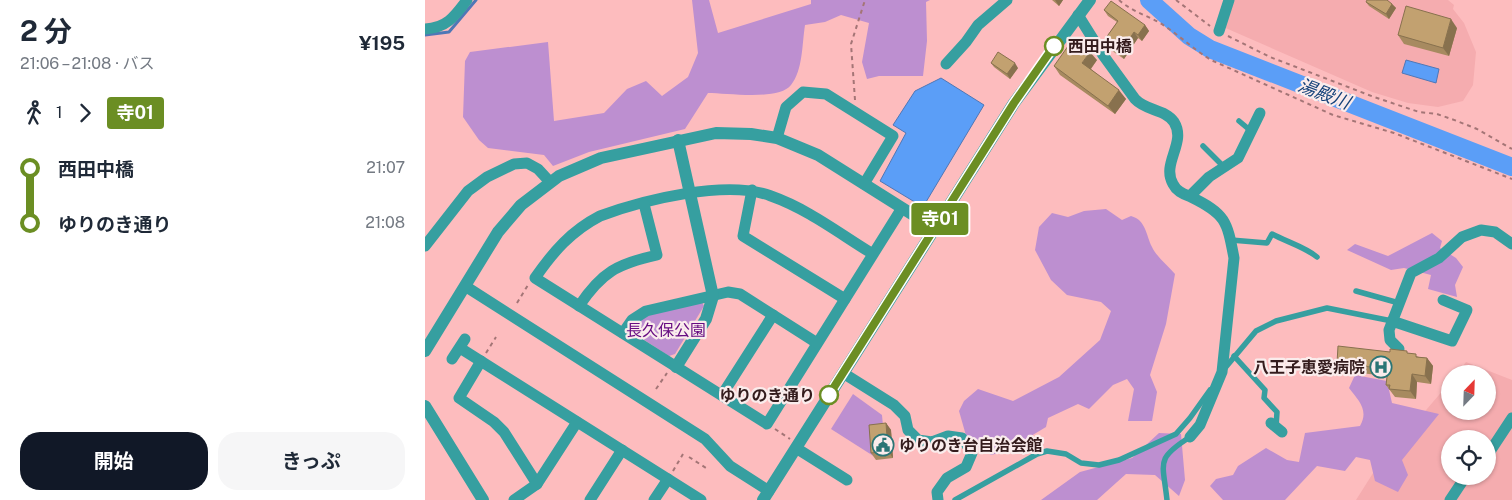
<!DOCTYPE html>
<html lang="ja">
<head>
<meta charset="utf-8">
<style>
	:root { --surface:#fff; --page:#f6f6f7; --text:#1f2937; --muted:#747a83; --accent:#111827 }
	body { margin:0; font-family:"Public Sans","Noto Sans JP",sans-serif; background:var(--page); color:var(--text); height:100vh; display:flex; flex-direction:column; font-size:19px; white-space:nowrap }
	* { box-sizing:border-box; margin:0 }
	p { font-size:16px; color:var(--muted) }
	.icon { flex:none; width:28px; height:28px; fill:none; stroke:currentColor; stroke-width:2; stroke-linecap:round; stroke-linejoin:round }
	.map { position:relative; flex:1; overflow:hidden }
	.details { display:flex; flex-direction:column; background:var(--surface); width:425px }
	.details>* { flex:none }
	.badge { padding:0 10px; border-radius:4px; font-size:18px; line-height:32px }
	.needle { width:32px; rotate:23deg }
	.buttons { position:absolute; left:1016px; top:365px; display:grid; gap:10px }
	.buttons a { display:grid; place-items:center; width:55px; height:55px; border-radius:50%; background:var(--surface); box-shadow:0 1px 4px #0004; font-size:25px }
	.map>.badge { position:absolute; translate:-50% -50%; box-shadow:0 0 0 2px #fff }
	.legs { display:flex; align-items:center; gap:8px; height:55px; padding:0 20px; font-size:16px }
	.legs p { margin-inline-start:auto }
	.summary { display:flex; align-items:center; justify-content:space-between; height:85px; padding:0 20px }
	h1 { font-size:28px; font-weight:700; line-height:38px }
	.cta { display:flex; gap:10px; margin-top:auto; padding:10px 20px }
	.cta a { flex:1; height:58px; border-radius:20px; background:var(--accent); color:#fff; font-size:20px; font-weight:700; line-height:58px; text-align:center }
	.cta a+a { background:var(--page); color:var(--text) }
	ul { padding:0 20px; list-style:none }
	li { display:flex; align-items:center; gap:18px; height:55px; font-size:19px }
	li i { display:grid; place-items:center; width:8px; height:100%; margin:0 6px; background:currentColor }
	li i::after { content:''; width:12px; height:12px; margin:-6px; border:4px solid; border-radius:50%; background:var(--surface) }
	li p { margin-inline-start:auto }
	li:first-child i { background:linear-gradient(#0000 50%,currentColor 0) }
	li:last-child i { background:linear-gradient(currentColor 50%,#0000 0) }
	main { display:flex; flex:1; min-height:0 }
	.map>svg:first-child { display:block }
	.built { fill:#f5acaf; fill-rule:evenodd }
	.green { fill:#bd8fd0 }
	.water { fill:#5b9ef7; stroke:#4f77b6 }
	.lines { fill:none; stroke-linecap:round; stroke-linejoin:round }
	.stream { stroke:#4f77b6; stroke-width:3 }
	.river { stroke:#5b9ef7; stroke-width:18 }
	.path { stroke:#a47576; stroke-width:2; stroke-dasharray:4 4; stroke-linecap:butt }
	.service { stroke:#369fa0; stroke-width:5.5 }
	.minor { stroke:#369fa0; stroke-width:11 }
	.tertiary { stroke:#369fa0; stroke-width:12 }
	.wall { fill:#a78a60 }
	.shaded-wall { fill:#88714e }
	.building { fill:#c2a170; stroke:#88714e }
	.line-1-casing { stroke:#fff; stroke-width:11 }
	.line-1 { stroke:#6b8e23; stroke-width:8 }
	.stop-1-dot { fill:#fff; stroke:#6b8e23; stroke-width:2.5 }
	.labels { text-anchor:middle; stroke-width:4.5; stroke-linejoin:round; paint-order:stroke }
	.stop-label { font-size:16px; font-weight:bold; fill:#341c1d; stroke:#faecec; text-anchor:start }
	.park-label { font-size:16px; fill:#670d82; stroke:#faecec }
	.poi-label { font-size:16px; font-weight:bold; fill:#341c1d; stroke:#faecec; text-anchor:end }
	.water-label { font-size:18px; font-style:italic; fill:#15427a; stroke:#faecec }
</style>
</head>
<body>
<main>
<section class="details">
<div class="summary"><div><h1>2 分</h1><p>21:06 – 21:08 · バス</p></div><b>¥195</b></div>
<div class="legs"><svg class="icon" aria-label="walk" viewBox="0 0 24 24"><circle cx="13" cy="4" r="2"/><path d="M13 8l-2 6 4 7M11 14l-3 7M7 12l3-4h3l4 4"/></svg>1<svg class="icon" aria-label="forward" viewBox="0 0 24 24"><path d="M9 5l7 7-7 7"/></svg><b class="badge" style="background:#6b8e23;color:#fff">寺01</b></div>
<ul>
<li><i style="color:#6b8e23"></i><b>西田中橋</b><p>21:07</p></li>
<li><i style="color:#6b8e23"></i><b>ゆりのき通り</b><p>21:08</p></li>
</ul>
<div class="cta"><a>開始</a><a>きっぷ</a></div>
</section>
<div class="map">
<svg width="1087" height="500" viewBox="0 0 1087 500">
	<rect width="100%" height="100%" fill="#fdbcbe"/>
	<g class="built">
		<polygon points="805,0 1023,0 1029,5 1028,9 1039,23 1051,52 1048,85 1038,101 1013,107 983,103 947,92 796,26"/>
		<path d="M1041 362 1087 380V500H931L950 470 1025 382V411H1062V374H1032ZM1025 439H1062V476H1025Z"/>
	</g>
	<g class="green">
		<path d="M267 0H284L293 33 386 4V0H505L501 2 502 41 498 76H454L442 79 437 62 444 23 416 15 400 22 380 25C377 44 378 70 366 85 354 101 302 93 283 93L260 129 164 152 128 166 119 155 63 148 54 140 38 117 40 61 45 52 123 42 129 121 179 113 202 89 221 81 237 96 263 77 273 53Z"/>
		<path d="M681 209 697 220 706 216C721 220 721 235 727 247 731 256 743 266 750 274L741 324 725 375 732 392 727 421H703L709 389 702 379 688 385 664 409 653 404 623 418 621 427 581 451 566 455 542 439 534 411 539 401 553 389 588 401 634 377 675 340 686 311 676 302 642 295 626 280 610 250 614 227 627 213 643 217 659 211Z"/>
		<polygon points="1007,233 1017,241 1015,248 1031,258 1038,267 1030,285 1032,297 1003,289 1006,275 979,268 966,270 922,250 930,244 963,256"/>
		<polygon points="277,302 279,306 250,354 244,356 207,332 210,323 223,314"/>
		<path d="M930 375 962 381 967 403 1014 414 977 460 983 475 973 492 950 481 945 460 931 457 920 471 892 466 860 500H798L785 486 791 479 808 475 813 466 841 448 862 460 874 462 880 433 935 426C944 410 934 401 924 388Z"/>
		<polygon points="428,394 457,415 458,426 450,457 406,429"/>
		<polygon points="734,433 756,434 760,480 754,496 730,475 701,474 672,500 616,500 655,472 707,458"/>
	</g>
	<g class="water">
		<polygon points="981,60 1014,69 1011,83 977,73"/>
		<polygon points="516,78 559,105 498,207 455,181 481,133 468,125 490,91"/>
	</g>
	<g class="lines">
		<polyline class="stream" points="0,35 24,32 51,0"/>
		<polyline class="river" points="724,0 764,36 785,49 1087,167"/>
		<g class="path">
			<path d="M694 0C706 11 721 15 735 23 753 34 768 49 786 60L908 115 969 133 1087 179"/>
			<polyline points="751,0 785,26"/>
			<polyline points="803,36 845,57 949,97 994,112 1012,114 1032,121 1052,129 1087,149"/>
			<polyline points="430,100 426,44 440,0"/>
			<polyline points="92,303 103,285"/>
			<polyline points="61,353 71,337"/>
			<polyline points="231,389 242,373"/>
			<polyline points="350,429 365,439"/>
			<polyline points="264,457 281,468"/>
			<polyline points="248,471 258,454"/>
		</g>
		<g class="service">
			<polyline points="814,121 826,131"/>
			<polyline points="778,146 799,167"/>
			<path d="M806 240 842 243 847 234C862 242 880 247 892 257"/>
			<polyline points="931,291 974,303"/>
			<polyline points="809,356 840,390 839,398 852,412 851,427"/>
			<polyline points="800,368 831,331 851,321 902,308 967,321"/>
			<polyline points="530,500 612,454 622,451 641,454 656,463 674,465 694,460 751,434 765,418 785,390"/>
			<path d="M742 500C738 462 730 459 765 437"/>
		</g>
		<g class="minor">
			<path d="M653 15 678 55 710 99C721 111 740 109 749 122 762 143 736 163 748 184 752 192 759 194 766 197 801 214 802 221 809 258L797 372 775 425 765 437"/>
			<path d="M0 29C22 28 30 16 42 0"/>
			<polyline points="794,31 804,0"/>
			<polyline points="521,64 541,42 553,25 582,0"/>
			<polyline points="352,138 361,107 378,92 401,94 468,136 439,184"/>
			<polyline points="327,190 318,236 420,299"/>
			<polyline points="765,196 784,177 813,158 835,113"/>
			<polyline points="0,246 43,191 62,177 89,164 102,163 113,169 125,182"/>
			<path d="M448 254C415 234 383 209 346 196 302 179 218 200 175 216 146 231 128 252 110 278L342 424 477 208"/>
			<polyline points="40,286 280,439 305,466 344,491"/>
			<path d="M154 306C177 272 192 264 232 255L219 204"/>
			<polyline points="967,321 1027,341 1042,310 1018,300"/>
			<polyline points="198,333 207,320 221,311 303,292 315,294 392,343"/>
			<polyline points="35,348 276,500"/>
			<polyline points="974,349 965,340 964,330 986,273 1014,258 1037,237 1056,230 1070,232 1087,244"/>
			<polyline points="27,359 40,339"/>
			<polyline points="56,361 34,398 69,422 79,432 112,484"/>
			<polyline points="418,373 469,405 480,416 483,430 493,440 507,442 523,436 537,438 547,453 541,467 522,478 512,492 513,500"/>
			<polyline points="297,395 348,315"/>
			<polyline points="846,423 857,432"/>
			<polyline points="371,448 422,480"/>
			<polyline points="1062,456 1087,418"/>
			<polyline points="89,500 112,484 152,422"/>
			<polyline points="165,500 197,450"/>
			<polyline points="229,500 243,479"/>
			<polyline points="1025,500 1041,476"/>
		</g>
		<g class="tertiary">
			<polyline points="0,351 73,232 96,205 134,176 176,158 291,133 326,134 352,138 393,155 509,228"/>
			<polyline points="251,367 281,319 288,296 253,140"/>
			<polyline points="0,406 58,500"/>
			<polyline points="338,500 589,103 665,0"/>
		</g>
	</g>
	<g class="wall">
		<polygon points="627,0 638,0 634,6"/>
		<polygon points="941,2 967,4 971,8 964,19 944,6"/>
		<polygon points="679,10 720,25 724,31 717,41 713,38 699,59 683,48 678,42 692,22 683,16"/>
		<polygon points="1032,28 1024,56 979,44 973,35"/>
		<polygon points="672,60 666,69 701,99 690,114 635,75 629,66"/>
		<polygon points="566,63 593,68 585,79 569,67"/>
		<polygon points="965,352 984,353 994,357 1002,358 1008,366 1006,384 992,382 991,399 970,397 961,385 962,376 917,371 912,363"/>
		<polygon points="461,423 466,430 468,458 451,460 446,453"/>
	</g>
	<g class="shaded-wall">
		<polygon points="630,0 638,0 634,6"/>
		<polygon points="967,4 971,8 964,19 961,14"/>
		<polygon points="1026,19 1032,28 1024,56 1018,48"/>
		<polygon points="720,25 724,31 717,41 713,35"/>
		<polygon points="709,32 713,38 699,59 695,53"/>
		<polygon points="665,52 672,60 664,71 657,63"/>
		<polygon points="590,63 593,68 585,79 582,74"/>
		<polygon points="694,90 701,99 690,114 683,106"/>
		<polygon points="1002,358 1008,366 1006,384 1000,376"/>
		<polygon points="987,374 992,382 991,399 985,391"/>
		<polygon points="461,423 466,430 468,458 463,451"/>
	</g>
	<g class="building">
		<polygon points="942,0 962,0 967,4 961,14 941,2"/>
		<polygon points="686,1 720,25 713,35 709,32 695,53 678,42 693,21 679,10"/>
		<polygon points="981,6 1026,19 1018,48 973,35"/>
		<polygon points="648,39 665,52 657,63 694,90 683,106 629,66"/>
		<polygon points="573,52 590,63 582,74 566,63"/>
		<polygon points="913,346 965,352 965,349 982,351 982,353 991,354 991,357 1002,358 1000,376 987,374 985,391 964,389 965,385 961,385 963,369 912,363"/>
		<polygon points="461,423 463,451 446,453 444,425"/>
	</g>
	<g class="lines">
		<g class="line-1-casing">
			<polyline id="line-1" points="404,395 589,103 629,46"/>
		</g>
		<use href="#line-1" class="line-1"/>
	</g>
	<defs>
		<g id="hospital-ring" transform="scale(1.125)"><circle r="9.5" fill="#faecec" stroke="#2a7575" stroke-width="1.5"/><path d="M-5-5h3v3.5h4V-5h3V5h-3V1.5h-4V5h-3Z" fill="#2a7575"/></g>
		<g id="civic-ring" transform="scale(1.125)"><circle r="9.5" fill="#faecec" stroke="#2a7575" stroke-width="1.5"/><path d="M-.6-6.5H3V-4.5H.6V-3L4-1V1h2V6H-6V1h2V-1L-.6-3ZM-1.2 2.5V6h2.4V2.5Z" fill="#2a7575"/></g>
	</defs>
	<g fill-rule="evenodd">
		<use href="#hospital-ring" x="956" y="367"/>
		<use href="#civic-ring" x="458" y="445"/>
	</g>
	<g class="stop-1-dot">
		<circle cx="629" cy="46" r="9"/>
		<circle cx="404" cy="395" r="9"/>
	</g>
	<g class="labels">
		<g class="stop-label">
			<text x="643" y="52">西田中橋</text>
			<text x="390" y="401" text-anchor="end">ゆりのき通り</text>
		</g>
		<g class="park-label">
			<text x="241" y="336">長久保公園</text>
		</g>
		<g class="poi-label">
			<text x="940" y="373">八王子恵愛病院</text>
			<text x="474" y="451" text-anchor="start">ゆりのき台自治会館</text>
		</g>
		<g class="water-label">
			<text transform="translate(899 94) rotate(21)" y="6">湯殿川</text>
		</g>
	</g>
</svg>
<div class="buttons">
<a><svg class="needle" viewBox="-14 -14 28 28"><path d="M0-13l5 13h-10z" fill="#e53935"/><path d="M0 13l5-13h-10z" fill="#747a83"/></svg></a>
<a><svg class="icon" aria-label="locate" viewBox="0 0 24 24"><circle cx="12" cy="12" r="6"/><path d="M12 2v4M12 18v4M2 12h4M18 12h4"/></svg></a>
</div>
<b class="badge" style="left:515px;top:219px;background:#6b8e23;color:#fff">寺01</b>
</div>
</main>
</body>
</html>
